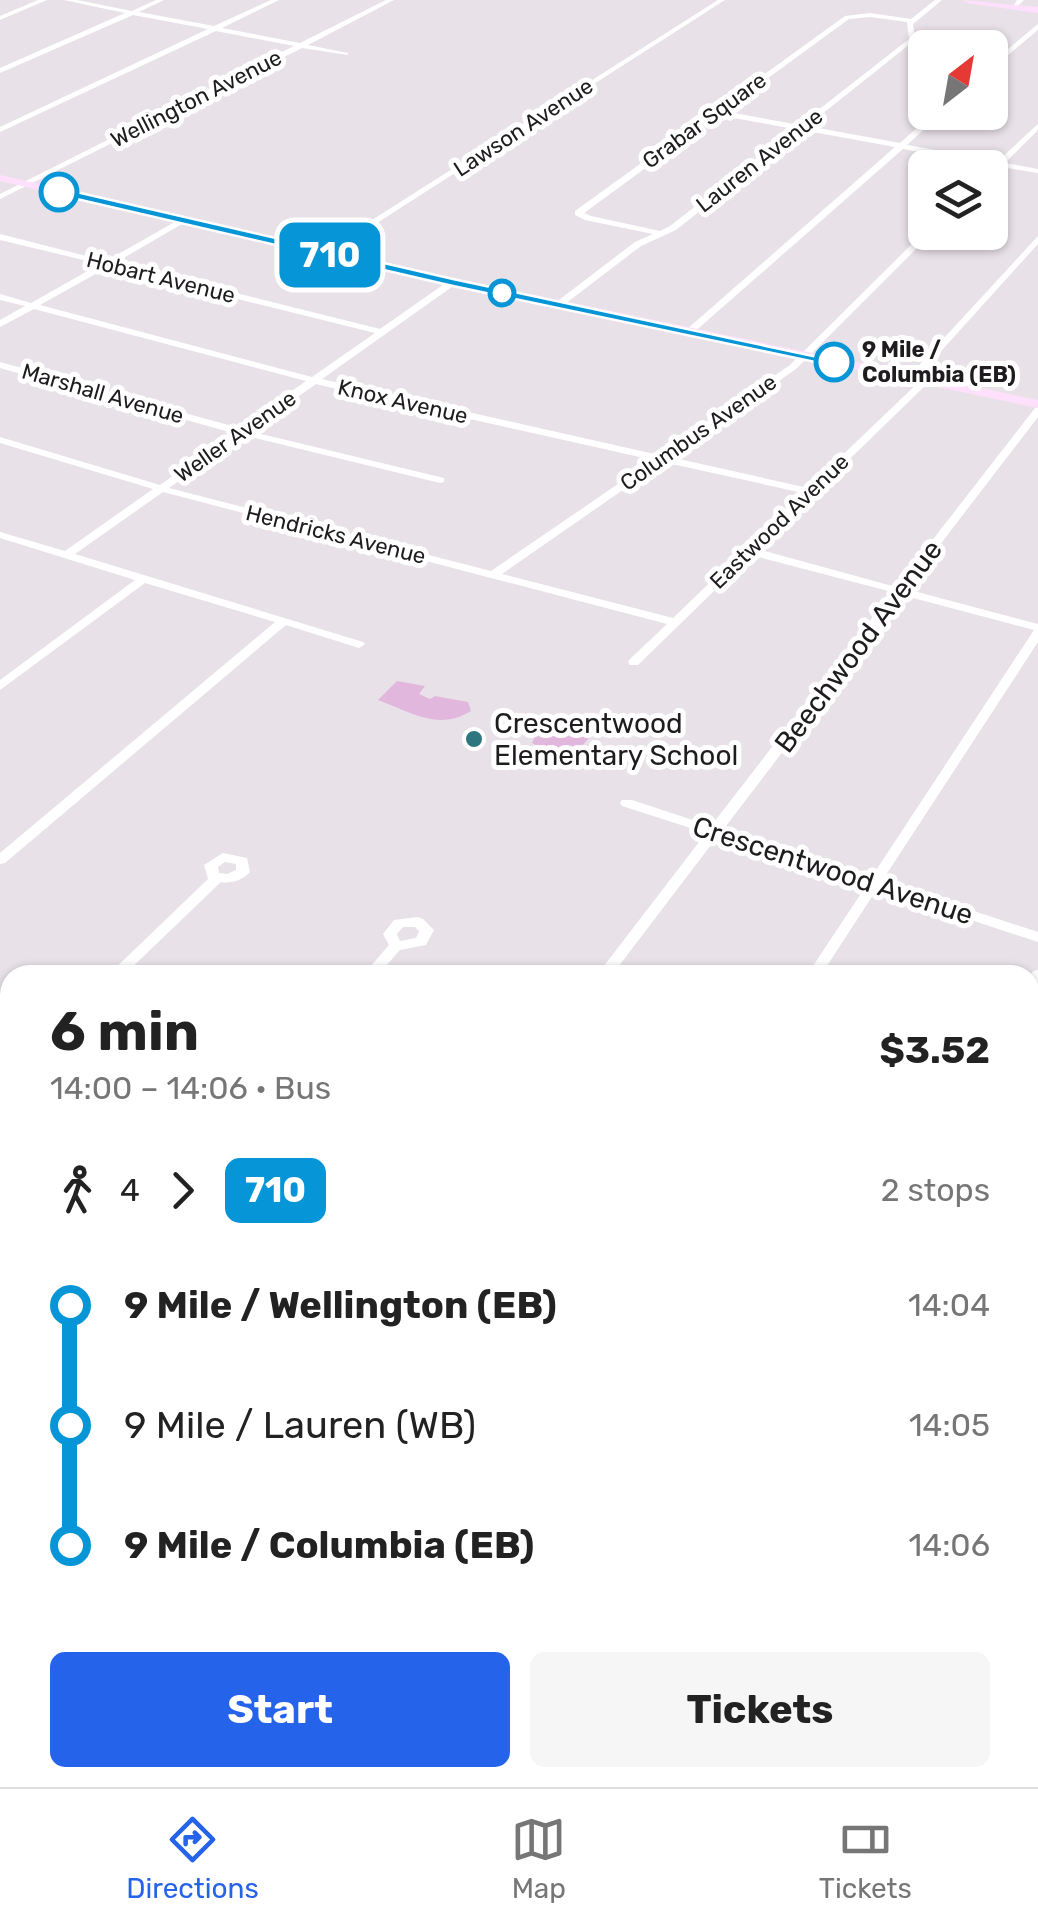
<!DOCTYPE html>
<html lang="en">
<head>
<meta charset="utf-8">
<style>
	:root { --surface:#fff; --page:#f6f6f6; --text:#222; --muted:#767676; --line:#e0e0e0; --accent:#2563eb }
	body { margin:0; font-family:Rubik,sans-serif; background:var(--page); color:var(--text); height:100vh; display:flex; flex-direction:column; font-size:38px; white-space:nowrap }
	* { box-sizing:border-box; margin:0 }
	p { font-size:32px; color:var(--muted) }
	.icon { flex:none; width:55px; height:55px; fill:none; stroke:currentColor; stroke-width:2; stroke-linecap:round; stroke-linejoin:round }
	.map { position:relative; flex:1; overflow:hidden }
	.side { position:absolute; left:0px; top:965px; width:1040px; height:822px; display:flex; flex-direction:column; background:var(--surface); border-radius:30px 30px 0 0; box-shadow:0 2px 8px #0004 }
	.side>* { flex:none }
	.badge { padding:0 20px; border-radius:15px; font-size:35px; line-height:65px }
	.needle { width:65px; rotate:31deg }
	.buttons { position:absolute; left:908px; top:30px; display:grid; gap:20px }
	.buttons a { display:grid; place-items:center; width:100px; height:100px; border-radius:15px; background:var(--surface); box-shadow:0 2px 8px #0004; font-size:50px }
	.map>.badge { position:absolute; translate:-50% -50%; box-shadow:0 0 0 5px #fff }
	.legs { display:flex; align-items:center; gap:15px; height:110px; padding:0 50px; font-size:32px }
	.legs p { margin-inline-start:auto }
	.head { display:flex; align-items:center; justify-content:space-between; height:170px; padding:0 50px }
	h1 { font-size:55px; font-weight:700; line-height:75px }
	.primary-button { display:flex; gap:20px; margin-top:auto; padding:20px 50px }
	.primary-button a { flex:1; height:115px; border-radius:15px; background:var(--accent); color:#fff; font-size:40px; font-weight:700; line-height:115px; text-align:center }
	.primary-button a+a { background:var(--page); color:var(--text) }
	ul { padding:0 50px; list-style:none }
	li { display:flex; align-items:center; gap:35px; height:120px; font-size:38px }
	li i { display:grid; place-items:center; width:15px; height:100%; margin:0 12px; background:currentColor }
	li i::after { content:''; width:25px; height:25px; margin:-12px; border:8px solid; border-radius:50%; background:var(--surface) }
	li p { margin-inline-start:auto }
	li:first-child i { background:linear-gradient(#0000 50%,currentColor 0) }
	li:last-child i { background:linear-gradient(currentColor 50%,#0000 0) }
	.tab-bar { display:flex; justify-content:space-around; align-items:center; height:140px; border-top:2px solid var(--line); background:var(--surface); font-size:28px; color:var(--muted) }
	.tab-bar a { display:grid; justify-items:center; gap:5px }
	.tab-bar .current { color:var(--accent) }
	.map>svg:first-child { display:block }
	.green { fill:#e2b7de }
	.lines { fill:none; stroke-linecap:round; stroke-linejoin:round }
	.street { fill:#fff; fill-rule:evenodd }
	.secondary { fill:#fee0fc; fill-rule:evenodd }
	.line-1 { fill:#0696d7; stroke:#fff; stroke-width:2.5 }
	.stop-1-dot { fill:#fff; stroke:#0696d7; stroke-width:5 }
	.poi-dot { fill:#2e767f; stroke:#fff; stroke-width:4 }
	.labels { text-anchor:middle; stroke-width:10; stroke-linejoin:round; paint-order:stroke }
	.far-street-label { font-size:22px; fill:#1f1c1f; stroke:#fff }
	.far-stop-label { font-size:22px; font-weight:bold; fill:#1f1c1f; stroke:#fff; text-anchor:start }
	.street-label { font-size:28px; fill:#1f1c1f; stroke:#fff }
	.poi-label { font-size:28px; fill:#1f1c1f; stroke:#fff; text-anchor:start }
</style>
</head>
<body>
<div class="map">
<svg width="1038" height="1787" viewBox="0 0 1038 1787">
	<rect width="100%" height="100%" fill="#e9e1e8"/>
	<g class="green">
		<path d="M397 681 425 686 419 694 430 699 435 696 468 702 471 711C438 731 413 713 378 700Z"/>
		<polygon points="544,716 594,732 574,755 551,747 547,751 532,743"/>
	</g>
	<g class="lines">
		<g class="street">
			<polygon points="38,0 47,0 0,20 0,16"/>
			<polygon points="64,0 77,0 132,11 156,0 164,0 139,12 214,26 271,0 279,0 222,28 300,43 386,0 394,0 308,45 348,53 348,55 302,48 0,199 0,194 294,46 216,31 0,132 0,127 208,29 133,15 0,73 0,68 125,13"/>
			<polygon points="718,0 725,0 327,255 320,253"/>
			<path d="M935 0H942L913 24 915 39 910 44 807 126 900 143 935 112H943L907 145 998 161 1038 124V130L1005 163 1038 169V173L1001 167 990 175V169L993 165 903 149 692 334H686V330L895 147 802 130 676 230 641 246 561 307H555V303L635 242 653 234 585 220 575 215V211L845 16 870 13 911 19ZM870 17 907 22 909 39 799 125 723 111 849 19ZM718 115 794 129 670 226 660 231 591 216 584 213Z"/>
			<polygon points="1017,0 1024,0 1016,8 1012,8"/>
			<polygon points="1038,24 1038,30 990,70 990,64"/>
			<path d="M180 219 187 221 115 263 380 329 450 280H456V284L322 379 659 455 790 365 925 231 933 232 796 369 670 457 808 488 922 379H928V383L757 549 896 587 1035 408 1038 407V417L906 589 1038 624V642L882 881 1038 932V942L877 889 821 975H807L866 886 717 837 612 975H597L706 833 622 806 620 803 622 800H632L711 826 892 592 751 555 638 665H630L628 662 630 659 667 624 163 492 75 554 363 642 365 644 359 648 286 625 5 863 0 864V853L275 622 145 583 0 690V680L135 580 0 538V532L65 551 153 489 0 443V437L160 485 233 433 0 368V362L239 428 306 381 34 309 0 327V320L25 306 0 300V294L31 303 100 264 0 240V234L106 261ZM108 267 375 333 312 377 40 305ZM316 384 328 387 653 460 491 571 169 488 243 435 440 483 444 482V478L249 431ZM663 462 803 493 673 618 502 574ZM902 595 1034 630 871 878 723 830Z"/>
			<polygon points="1038,236 1038,244 915,380 909,380 909,376"/>
			<path d="M223 853 247 858 250 872C243 880 231 884 221 882L124 975H108L208 879 204 865ZM225 862 236 864V870L227 874 219 873 218 867Z"/>
			<path d="M418 917 423 919 434 930 426 945 400 950 378 975H363L389 945 383 934 394 920ZM403 927H415L419 931 416 938 400 941 397 934Z"/>
			<polygon points="1038,970 1038,990 1035,995 1030,996 1030,977 1033,971"/>
			<polygon points="10,1143 10,1159 0,1165 0,1149"/>
			<polygon points="10,1390 10,1410 0,1417 0,1397"/>
			<polygon points="10,1736 10,1763 0,1769 0,1742"/>
			<polygon points="114,1778 144,1778 147,1780 150,1787 119,1787"/>
			<polygon points="464,1778 488,1778 492,1787 468,1787"/>
			<polygon points="693,1778 718,1778 723,1787 697,1787"/>
			<polygon points="776,1778 797,1778 794,1787 772,1787"/>
			<polygon points="990,1778 1021,1778 1025,1780 1028,1787 996,1787"/>
		</g>
		<g class="secondary">
			<polygon points="962,0 1038,7 1038,13 967,3"/>
			<polygon points="0,175 453,278 1038,400 1038,408 453,286 0,181"/>
			<polygon points="0,1058 10,1061 10,1078 0,1075"/>
			<polygon points="1030,1504 1038,1507 1038,1532 1030,1529"/>
		</g>
	</g>
	<polygon class="line-1" points="59,188 453,279 841,362 834,366 453,286 55,194"/>
	<g class="stop-1-dot">
		<circle cx="59" cy="192" r="18"/>
		<circle cx="502" cy="293" r="12"/>
		<circle cx="834" cy="362" r="18"/>
	</g>
	<circle class="poi-dot" cx="474" cy="739" r="10"/>
	<g class="labels">
		<g class="far-street-label">
			<text transform="translate(196 98) rotate(-27)" y="8">Wellington Avenue</text>
			<text transform="translate(704 120) rotate(-36)" y="8">Grabar Square</text>
			<text transform="translate(523 127) rotate(-33)" y="8">Lawson Avenue</text>
			<text transform="translate(759 160) rotate(-38)" y="8">Lauren Avenue</text>
			<text transform="translate(161 277) rotate(14)" y="8">Hobart Avenue</text>
			<text transform="translate(103 393) rotate(16)" y="8">Marshall Avenue</text>
			<text transform="translate(403 401) rotate(13)" y="8">Knox Avenue</text>
			<text transform="translate(698 432) rotate(-35)" y="8">Columbus Avenue</text>
			<text transform="translate(235 436) rotate(-35)" y="8">Weller Avenue</text>
			<text transform="translate(779 521) rotate(-44)" y="8">Eastwood Avenue</text>
			<text transform="translate(336 534) rotate(14)" y="8">Hendricks Avenue</text>
		</g>
		<g class="far-stop-label">
			<text x="862" y="357">9 Mile /<tspan x="862" dy="25">Columbia (EB)</tspan></text>
		</g>
		<g class="street-label">
			<text transform="translate(858 646) rotate(-53)" y="10">Beechwood Avenue</text>
			<text transform="translate(833 870) rotate(18)" y="10">Crescentwood Avenue</text>
		</g>
		<g class="poi-label">
			<text x="494" y="733">Crescentwood<tspan x="494" dy="32">Elementary School</tspan></text>
		</g>
	</g>
</svg>
<div class="buttons">
<a><svg class="needle" viewBox="-14 -14 28 28"><path d="M0-13l5 13h-10z" fill="#e53935"/><path d="M0 13l5-13h-10z" fill="#767676"/></svg></a>
<a><svg class="icon" aria-label="layers" viewBox="0 0 24 24"><path d="M12 4l9 5-9 5-9-5zM3 14l9 5 9-5"/></svg></a>
</div>
<b class="badge" style="left:330px;top:255px;background:#0696d7;color:#fff">710</b>
<section class="side">
<div class="head"><div><h1>6 min</h1><p>14:00 – 14:06 · Bus</p></div><b>$3.52</b></div>
<div class="legs"><svg class="icon" aria-label="walk" viewBox="0 0 24 24"><circle cx="13" cy="4" r="2"/><path d="M13 8l-2 6 4 7M11 14l-3 7M7 12l3-4h3l4 4"/></svg>4<svg class="icon" aria-label="forward" viewBox="0 0 24 24"><path d="M9 5l7 7-7 7"/></svg><b class="badge" style="background:#0696d7;color:#fff">710</b><p>2 stops</p></div>
<ul>
<li><i style="color:#0696d7"></i><b>9 Mile / Wellington (EB)</b><p>14:04</p></li>
<li><i style="color:#0696d7"></i><span>9 Mile / Lauren (WB)</span><p>14:05</p></li>
<li><i style="color:#0696d7"></i><b>9 Mile / Columbia (EB)</b><p>14:06</p></li>
</ul>
<div class="primary-button"><a>Start</a><a>Tickets</a></div>
</section>
</div>
<nav class="tab-bar">
<a class="current"><svg class="icon" aria-label="directions" viewBox="0 0 24 24"><path d="M12 3l9 9-9 9-9-9zM9 14v-3h6M13 9l2 2-2 2"/></svg>Directions</a>
<a><svg class="icon" aria-label="map" viewBox="0 0 24 24"><path d="M3 6l6-2 6 2 6-2v14l-6 2-6-2-6 2zM9 4v14M15 6v14"/></svg>Map</a>
<a><svg class="icon" aria-label="tickets" viewBox="0 0 24 24"><path d="M3 7h18v10H3zM15 7v10"/></svg>Tickets</a>
</nav>
</body>
</html>
